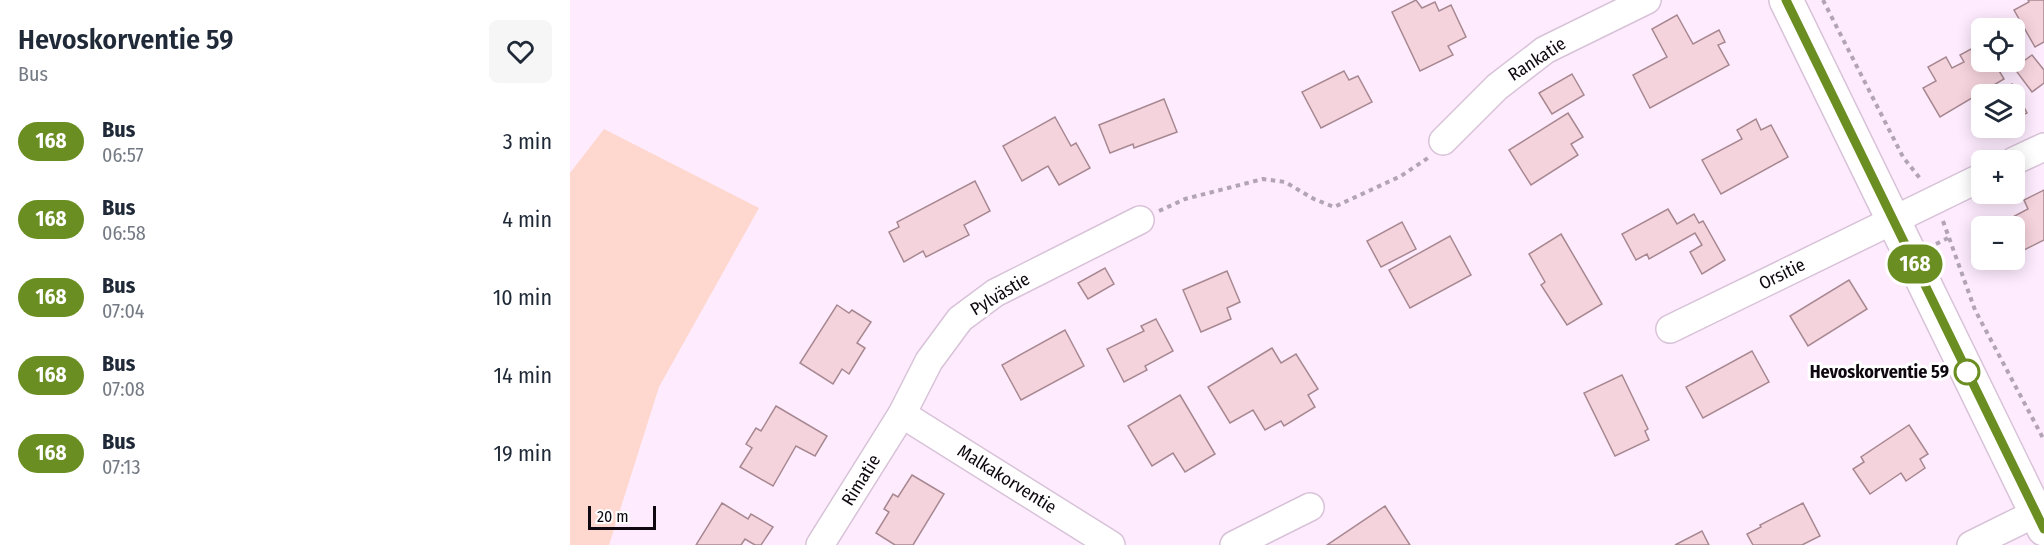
<!DOCTYPE html>
<html lang="en">
<head>
<meta charset="utf-8">
<style>
	:root { --surface:#fff; --page:#f6f6f7; --text:#1f2937; --muted:#747a83 }
	body { margin:0; font-family:"Fira Sans Condensed",sans-serif; background:var(--page); color:var(--text); height:100vh; display:flex; flex-direction:column; font-size:22px; white-space:nowrap }
	* { box-sizing:border-box; margin:0 }
	p { font-size:20px; color:var(--muted) }
	.icon { flex:none; width:33px; height:33px; fill:none; stroke:currentColor; stroke-width:2; stroke-linecap:round; stroke-linejoin:round }
	.map { position:relative; flex:1; overflow:hidden }
	.side { display:flex; flex-direction:column; background:var(--surface); width:570px }
	.side>* { flex:none }
	.badge { padding:0 12px; border-radius:20px; font-size:21px; line-height:39px }
	.fabs { position:absolute; left:1401px; top:18px; display:grid; gap:12px }
	.fabs a { display:grid; place-items:center; width:54px; height:54px; border-radius:9px; background:var(--surface); box-shadow:0 3px 15px #0003; font-size:30px }
	.scale { position:absolute; left:18px; bottom:15px; width:68px; box-sizing:border-box; padding-left:6px; border:3px solid #0f0810; border-top:0; font-size:16px; line-height:21px; white-space:nowrap; color:#0f0810; -webkit-text-stroke:4px #fff; paint-order:stroke }
	.map>.badge { position:absolute; translate:-50% -50%; box-shadow:0 0 0 3px #fff }
	.round { display:grid; place-items:center; flex:none; width:63px; height:63px; border-radius:9px; background:var(--page) }
	.overview { display:flex; align-items:center; justify-content:space-between; height:102px; padding:0 18px }
	h1 { font-size:28px; font-weight:600; line-height:45px }
	ul { padding:0; list-style:none }
	li { display:flex; align-items:center; gap:18px; height:78px; padding:0 18px }
	li div { flex:1 }
	li b { display:block; font-size:22px }
	li em { font-style:normal }
	li .badge { min-width:66px; font-weight:700; text-align:center }
	main { display:flex; flex:1; min-height:0 }
	.map>svg:first-child { display:block }
	.green { fill:#fed7ce }
	.building { fill:#f5d3dd; stroke:#a78891; stroke-width:1.5 }
	.lines { fill:none; stroke-linecap:round; stroke-linejoin:round }
	.street-casing { stroke:#d8c2d8; stroke-width:30 }
	.secondary-casing { stroke:#d8c2d8; stroke-width:36 }
	.path { stroke:#b3a4b3; stroke-width:4; stroke-dasharray:4.5 4.5; stroke-linecap:butt }
	.street { stroke:#fff; stroke-width:27 }
	.secondary { stroke:#fff; stroke-width:33 }
	.line-casing { stroke:#fff; stroke-width:14 }
	.line { stroke:#6b8e23; stroke-width:9 }
	.stop-dot { fill:#fff; stroke:#6b8e23; stroke-width:3 }
	.labels { text-anchor:middle; stroke-width:6; stroke-linejoin:round; paint-order:stroke }
	.street-label { font-size:18px; fill:#0f0810; stroke:#fff }
	.stop-label { font-size:18px; font-weight:bold; fill:#0f0810; stroke:#fff; text-anchor:end }
</style>
</head>
<body>
<main>
<section class="side">
<div class="overview"><div><h1>Hevoskorventie 59</h1><p>Bus</p></div><a class="round"><svg class="icon" aria-label="heart" viewBox="0 0 24 24"><path d="M12 20l-8-8c-3-5 5-10 8-4 3-6 11-1 8 4z"/></svg></a></div>
<ul>
<li><span class="badge" style="background:#6b8e23;color:#fff">168</span><div><b>Bus</b><p>06:57</p></div><em>3 min</em></li>
<li><span class="badge" style="background:#6b8e23;color:#fff">168</span><div><b>Bus</b><p>06:58</p></div><em>4 min</em></li>
<li><span class="badge" style="background:#6b8e23;color:#fff">168</span><div><b>Bus</b><p>07:04</p></div><em>10 min</em></li>
<li><span class="badge" style="background:#6b8e23;color:#fff">168</span><div><b>Bus</b><p>07:08</p></div><em>14 min</em></li>
<li><span class="badge" style="background:#6b8e23;color:#fff">168</span><div><b>Bus</b><p>07:13</p></div><em>19 min</em></li>
</ul>
</section>
<div class="map">
<svg width="1474" height="545" viewBox="0 0 1474 545">
	<rect width="100%" height="100%" fill="#feecfe"/>
	<polygon class="green" points="34,129 189,208 89,387 39,545 0,545 0,173"/>
	<g class="building">
		<polygon points="846,0 852,8 865,2 869,11 881,5 896,37 878,46 883,55 850,71 822,12"/>
		<polygon points="1458,0 1474,0 1474,42 1465,47 1444,10 1459,2"/>
		<polygon points="1107,15 1123,44 1149,30 1155,42 1148,45 1159,65 1080,108 1063,75 1097,57 1082,29"/>
		<polygon points="1412,43 1412,62 1424,62 1434,79 1370,117 1353,88 1366,81 1358,67 1376,57 1382,68 1394,62 1390,55"/>
		<polygon points="1462,55 1474,70 1474,83 1462,92 1444,68"/>
		<polygon points="774,71 779,80 788,76 802,102 751,128 732,92"/>
		<polygon points="1002,74 1014,95 982,114 969,93"/>
		<polygon points="1442,84 1457,113 1444,119 1444,94 1428,94 1427,92"/>
		<polygon points="594,99 607,132 564,148 563,144 540,153 529,125"/>
		<polygon points="998,113 1013,137 1001,144 1008,155 961,185 939,150"/>
		<polygon points="485,117 501,146 506,143 520,168 489,185 478,166 452,181 433,146"/>
		<polygon points="1186,119 1191,130 1201,125 1218,157 1151,194 1132,160 1172,139 1167,130"/>
		<polygon points="405,181 420,211 394,225 399,235 356,257 353,251 334,262 319,232 329,227 327,222"/>
		<polygon points="1474,190 1474,240 1444,255 1444,226 1426,226 1458,209 1454,200"/>
		<polygon points="1098,209 1107,224 1124,214 1129,223 1133,221 1155,260 1132,274 1120,252 1132,245 1125,233 1079,259 1077,254 1066,260 1052,234"/>
		<polygon points="832,222 846,249 811,267 797,241"/>
		<polygon points="991,234 1032,304 997,325 971,285 975,282 959,254"/>
		<polygon points="880,236 901,275 840,308 819,270"/>
		<polygon points="535,268 544,284 518,299 508,283"/>
		<polygon points="657,271 670,302 657,308 661,319 631,332 613,290"/>
		<polygon points="1279,280 1297,309 1238,346 1220,316"/>
		<polygon points="267,305 279,313 282,310 301,322 287,343 295,348 279,374 272,369 263,384 230,363"/>
		<polygon points="586,319 603,351 575,366 577,370 554,382 537,349 574,331 571,326"/>
		<polygon points="495,330 514,366 451,400 432,365"/>
		<polygon points="702,348 711,363 726,354 748,389 738,395 745,407 714,426 711,421 695,430 683,410 660,423 638,387"/>
		<polygon points="1182,351 1199,382 1133,418 1116,387"/>
		<polygon points="1052,375 1078,429 1075,431 1079,440 1045,456 1014,393"/>
		<polygon points="610,395 645,454 615,472 603,453 582,466 558,426"/>
		<polygon points="206,406 257,436 245,456 226,446 203,486 170,467 182,448 176,444 186,428 191,431"/>
		<polygon points="1339,425 1358,454 1350,459 1355,468 1336,481 1331,473 1300,494 1283,469 1294,462 1291,457"/>
		<polygon points="342,475 374,494 343,545 325,545 306,533 319,512 314,509 323,494 328,497"/>
		<polygon points="152,503 178,519 181,514 203,527 191,545 185,545 175,539 171,545 126,545"/>
		<polygon points="1233,503 1250,536 1232,545 1183,545 1177,534 1191,527 1190,525"/>
		<polygon points="815,506 840,545 757,545"/>
		<polygon points="1132,531 1139,545 1105,545"/>
	</g>
	<g class="lines">
		<g class="street-casing">
			<g id="street">
				<polyline points="873,141 927,87 975,50 1077,0"/>
				<polyline points="1444,161 1474,147"/>
				<polyline points="1100,329 1412,177"/>
				<polyline points="332,414 541,545"/>
				<polyline points="250,545 332,414 359,361 390,319 425,293 570,220"/>
				<polyline points="664,545 740,507"/>
				<polyline points="1401,545 1474,509"/>
			</g>
		</g>
		<g class="secondary-casing">
			<polyline id="secondary" points="1216,0 1474,529"/>
		</g>
		<g class="path">
			<polyline points="1253,0 1333,157 1352,181"/>
			<polyline points="589,211 615,199 693,179 715,182 744,199 764,207 831,176 858,158"/>
			<polyline points="1373,221 1405,310 1474,440"/>
			<polyline points="1366,244 1378,238"/>
		</g>
		<use href="#street" class="street"/>
		<use href="#secondary" class="secondary"/>
	</g>
	<g class="lines">
		<g class="line-casing">
			<polyline id="line" points="1216,0 1474,529"/>
		</g>
		<use href="#line" class="line"/>
	</g>
	<circle class="stop-dot" cx="1397" cy="372" r="12"/>
	<g class="labels">
		<g class="street-label">
			<text transform="translate(967 59) rotate(-33)" y="6">Rankatie</text>
			<text transform="translate(1212 274) rotate(-26)" y="6">Orsitie</text>
			<text transform="translate(430 294) rotate(-31)" y="6">Pylvästie</text>
			<text transform="translate(437 479) rotate(32)" y="6">Malkakorventie</text>
			<text transform="translate(291 480) rotate(-58)" y="6">Rimatie</text>
		</g>
		<g class="stop-label">
			<text x="1379" y="378">Hevoskorventie 59</text>
		</g>
	</g>
</svg>
<div class="fabs">
<a><svg class="icon" aria-label="locate" viewBox="0 0 24 24"><circle cx="12" cy="12" r="6"/><path d="M12 2v4M12 18v4M2 12h4M18 12h4"/></svg></a>
<a><svg class="icon" aria-label="layers" viewBox="0 0 24 24"><path d="M12 4l9 5-9 5-9-5zM3 14l9 5 9-5"/></svg></a>
<a>+</a>
<a>−</a>
</div>
<div class="scale">20 m</div>
<b class="badge" style="left:1345px;top:264px;background:#6b8e23;color:#fff">168</b>
</div>
</main>
</body>
</html>
